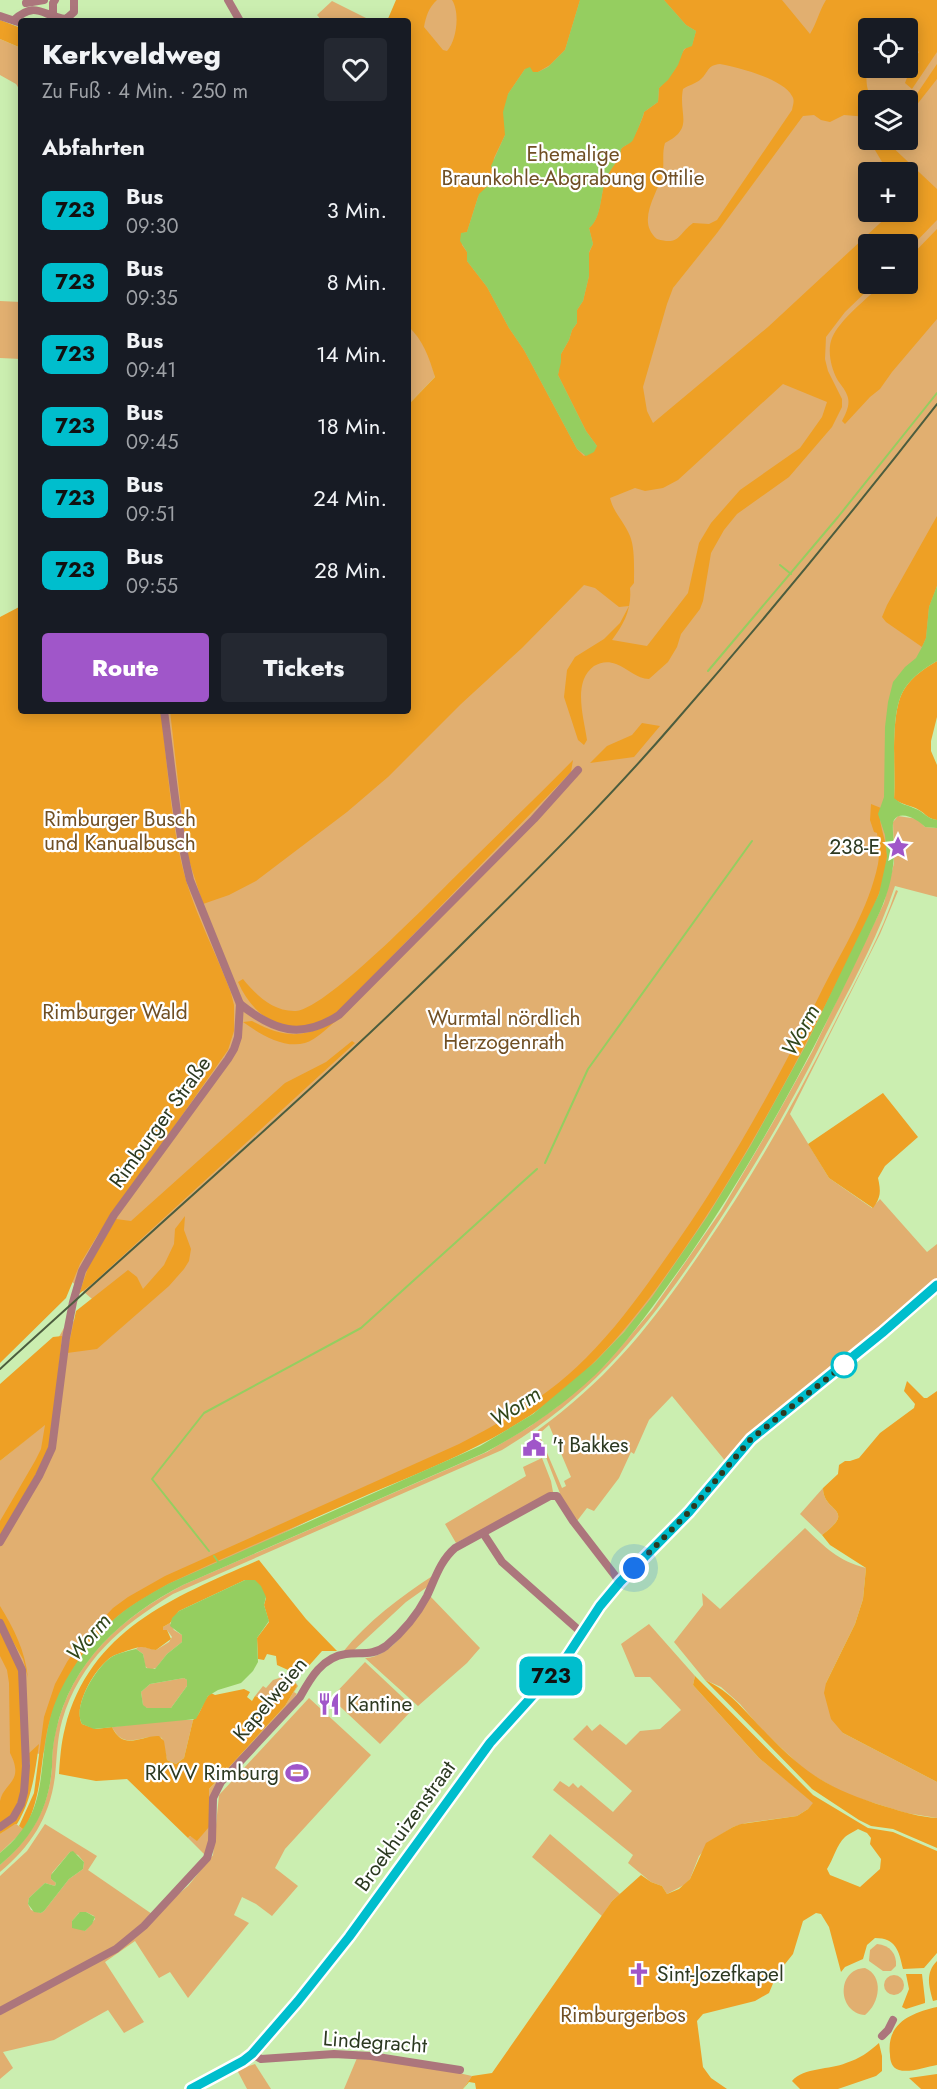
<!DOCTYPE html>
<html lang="de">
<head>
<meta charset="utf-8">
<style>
	:root { --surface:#171b24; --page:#242831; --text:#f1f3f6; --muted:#9ea1a6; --accent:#a056c9 }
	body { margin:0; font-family:Jost,sans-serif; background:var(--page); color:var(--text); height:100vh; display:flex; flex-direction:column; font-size:22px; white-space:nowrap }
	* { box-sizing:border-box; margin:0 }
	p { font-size:20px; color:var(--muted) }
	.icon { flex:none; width:33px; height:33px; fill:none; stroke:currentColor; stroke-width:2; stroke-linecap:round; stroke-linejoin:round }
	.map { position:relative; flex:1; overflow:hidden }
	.sheet { position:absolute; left:18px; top:18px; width:393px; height:696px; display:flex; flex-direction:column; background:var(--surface); border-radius:6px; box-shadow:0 3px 15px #0003 }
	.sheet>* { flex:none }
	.badge { padding:0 12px; border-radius:9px; font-size:21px; line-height:39px }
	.controls { position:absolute; left:858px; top:18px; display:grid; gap:12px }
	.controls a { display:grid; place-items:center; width:60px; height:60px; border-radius:6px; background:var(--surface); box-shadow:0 3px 15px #0003; font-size:30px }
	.you { position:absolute; width:30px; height:30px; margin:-15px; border:4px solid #fff; border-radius:50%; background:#1a73e8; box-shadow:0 0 0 9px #1a73e833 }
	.map>.badge { position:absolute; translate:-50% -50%; box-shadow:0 0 0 3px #fff }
	h2 { padding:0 24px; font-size:22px; line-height:54px }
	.round { display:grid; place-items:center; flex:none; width:63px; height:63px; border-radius:6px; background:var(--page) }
	.head { display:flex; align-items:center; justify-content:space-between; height:102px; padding:0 24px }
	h1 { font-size:28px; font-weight:800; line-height:45px }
	.primary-button { display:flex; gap:12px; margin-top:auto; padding:12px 24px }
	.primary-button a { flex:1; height:69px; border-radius:6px; background:var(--accent); color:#fff; font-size:24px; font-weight:800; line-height:69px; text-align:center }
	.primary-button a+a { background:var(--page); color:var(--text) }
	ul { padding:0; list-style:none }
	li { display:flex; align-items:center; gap:18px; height:72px; padding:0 24px }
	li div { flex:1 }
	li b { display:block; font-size:22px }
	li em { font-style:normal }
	li .badge { min-width:66px; font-weight:700; text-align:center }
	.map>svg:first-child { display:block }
	.green { fill:#e1af70; fill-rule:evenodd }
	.forest { fill:#eea025; fill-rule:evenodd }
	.water { fill:#95ce60; fill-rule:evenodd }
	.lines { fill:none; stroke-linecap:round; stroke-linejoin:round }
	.stream { stroke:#95ce60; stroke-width:2 }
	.minor { stroke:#ac767c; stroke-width:8 }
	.tertiary { stroke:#ac767c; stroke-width:10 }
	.rail { stroke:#4c5d3e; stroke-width:2 }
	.line-casing { stroke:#fff; stroke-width:14 }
	.line { stroke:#00becd; stroke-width:9 }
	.walk { stroke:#2c3921; stroke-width:6; stroke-dasharray:0 10.8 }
	.stop-dot { fill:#fff; stroke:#00becd; stroke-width:3 }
	.labels { text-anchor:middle; stroke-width:4.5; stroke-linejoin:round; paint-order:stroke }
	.park-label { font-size:21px; fill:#704f24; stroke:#fff }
	.poi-label { font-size:21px; fill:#2c3921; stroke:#fff; text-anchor:start }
	.street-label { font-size:21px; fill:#2c3921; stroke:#fff }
	.water-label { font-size:22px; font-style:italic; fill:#31471b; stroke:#fff }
</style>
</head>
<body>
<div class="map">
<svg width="937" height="2089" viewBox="0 0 937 2089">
	<rect width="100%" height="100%" fill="#cbeeb0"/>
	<g class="green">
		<path d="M398 0H937V612L935 629 896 697 887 884 768 1125 658 1295 570 1391 181 1584C134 1610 91 1638 67 1689 57 1710 51 1733 43 1754L27 1753 0 1825V1461L51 1419 56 1342 64 1328 98 1304 71 1281 21 711H408L443 407 430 357 435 377 408 405V21ZM868 28H908V68H868ZM868 100H908V140H868ZM868 172H908V212H868ZM868 244H908V284H868Z"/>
		<polygon points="332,1 372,21 322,21 317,15"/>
		<polygon points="0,39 21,48 21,92 16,84 0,75"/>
		<polygon points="0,301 21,302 21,359 0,358"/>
		<path d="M898 816 918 819 925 827 937 828V897L895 886C878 937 851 986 826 1034 790 1107 749 1177 703 1245 645 1330 592 1396 502 1450L173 1594C121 1626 80 1660 62 1721 57 1739 57 1758 55 1776 50 1817 31 1846 0 1872V1865C31 1838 49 1809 52 1767 52 1753 53 1740 57 1726 74 1659 124 1616 183 1585L487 1452 529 1427 557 1407 606 1364 652 1310 721 1211 772 1124 812 1052 884 903 894 863 893 822Z"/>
		<path d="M896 890 898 891 880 934 790 1114 829 1178 872 1208 880 1199 927 1252 937 1244V1280L727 1463 672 1396 649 1420 634 1454 631 1452 619 1478 594 1511 587 1508 577 1521 561 1496 537 1434 538 1430C612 1376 654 1321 705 1246 754 1175 796 1100 835 1022 856 979 881 936 896 890ZM549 1425 571 1477 564 1481 566 1486 562 1488 539 1434Z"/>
		<polygon points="542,1458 551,1481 553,1492 456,1543 445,1524 526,1476 523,1467"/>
		<path d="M823 1488C823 1513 858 1508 822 1535L800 1514Z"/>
		<path d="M805 1528C825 1547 838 1561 866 1568L863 1599 855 1624 826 1683 843 1733 937 1782V1818L906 1813 845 1794 806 1771 763 1731 740 1704 721 1687 705 1680 674 1642 703 1605 702 1593 720 1609Z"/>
		<path d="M434 1575 430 1585 406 1602 352 1652 342 1653C368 1621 400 1597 434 1575Z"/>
		<path d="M430 1596 480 1648 467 1663 418 1706 365 1658C395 1657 414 1618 430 1596Z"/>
		<polygon points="170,1623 174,1630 182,1635 182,1642 167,1654 156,1668 149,1670 145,1666 143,1654 136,1649 140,1646 156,1650 169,1642 172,1637 167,1630 163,1630 163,1627"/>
		<polygon points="649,1624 695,1676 693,1685 759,1758 814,1803 808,1809 797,1816 746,1823 733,1827 716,1838 699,1856 690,1879 684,1885 667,1894 662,1886 651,1882 628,1863 633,1855 553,1790 560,1781 569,1787 573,1783 578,1788 581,1785 613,1812 632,1791 573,1739 587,1725 592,1731 600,1724 626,1745 640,1731 660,1729 681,1710 650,1677 635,1677 621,1644"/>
		<polygon points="365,1662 414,1708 380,1744 331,1698"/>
		<path d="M282 1677C289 1677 294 1679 298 1686L294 1692 297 1694 214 1790 211 1839 206 1856 188 1838 190 1836 197 1840 208 1827 209 1789 285 1706 297 1686 293 1680 280 1683 263 1699 255 1696 263 1686 266 1688 273 1680Z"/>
		<polygon points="184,1678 187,1680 187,1686 171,1708 147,1708 143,1706 141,1692 150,1684"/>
		<polygon points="309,1698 371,1755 285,1849 275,1868 298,1886 272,1916 256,1904 242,1897 234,1915 249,1923 188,1998 170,1972 159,1978 135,1941 105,1962 144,2022 124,2033 108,2010 54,2040 3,2052 13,2068 0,2079 0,2013 101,1959 188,1886 213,1855 219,1795"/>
		<path d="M167 1720H193L184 1758 176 1764 167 1760 162 1738C144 1732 125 1753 112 1727Z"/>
		<polygon points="15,1823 24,1830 0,1853 0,1834"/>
		<path d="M45 1824 97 1856 88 1870 152 1914 123 1942 0 2009V1876L27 1851ZM70 1852 78 1855 84 1862 83 1869 69 1879 44 1911 41 1913 31 1910 28 1904 29 1898 45 1883 55 1886 56 1883 51 1879 52 1873ZM86 1912 94 1916 95 1919 85 1931 72 1924V1921L79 1913Z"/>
		<polygon points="550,1834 620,1894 612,1901 602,1916 532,1857"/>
		<path d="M877 1944C890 1945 897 1954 896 1966L891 1971H883L869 1961 870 1950Z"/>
		<path d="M865 1968C884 1976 880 2003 865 2015 837 2013 836 1969 865 1968Z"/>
		<circle cx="894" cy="1985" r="10"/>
		<polygon points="357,2058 432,2067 472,2076 463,2089 344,2089"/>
		<polygon points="255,2064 271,2089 247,2089 237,2070"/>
	</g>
	<g class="forest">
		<path d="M396 0H437C429 7 426 16 424 27L443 50 447 51C457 40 460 12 452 0H580L565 50 550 65 538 72 535 73 525 69 508 94 505 135 494 158 491 183 478 197 467 232 463 233 462 245 467 252V261L487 287 509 328 524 350 577 449 584 456 597 446 586 431 558 375 561 354 569 340 572 330 577 323V310L583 301 589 276V253L593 244 589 228C602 217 600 194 606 179 610 167 620 161 621 149 623 146 626 146 629 143 633 140 644 117 644 112L658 102 659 88C665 82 670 76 675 69 681 59 680 49 692 45L696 31 686 25 664 0H782L810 34C817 23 819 11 826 0H937V52L912 89 905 83 914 59 919 52 908 42V28H868L870 68 866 70C867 82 865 93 876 100H868V117L844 115 830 122 821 120 814 115 803 116 717 233 673 288 667 304 643 387 647 411 653 423 768 327 892 212H908V172H888L869 140H888L887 142 937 189V220L908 250V244H868V284H874L845 312 826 337 825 359 828 371 842 399V407L832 427 789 477 737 514 724 530 711 553 703 601 700 609 681 634 677 647 668 662 649 679C637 679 627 668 616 664 608 661 601 662 594 666 572 682 584 718 587 740L584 745 578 740 564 697 567 670 575 657 604 639 620 623 629 606 619 607 595 588 584 585 522 648 461 704 388 777 347 812 256 881 229 895 203 904 186 851 170 711H408V405L435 377C429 357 423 340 408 326V21H387ZM720 64C737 67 784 79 792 96 795 100 793 105 792 110L717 220 709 224 693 223C678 234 680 246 657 239 635 220 659 193 663 171 664 162 662 152 665 143 695 128 678 115 683 89 688 85 696 84 701 79 709 72 707 65 720 64ZM783 384 827 402 822 417 800 448 740 490 711 523 699 543 688 593 647 646 612 640C624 624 632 609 630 588L634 583C634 569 635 548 630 536 624 521 614 514 610 498L635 488 645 491 663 488 678 480Z"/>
		<polygon points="0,20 21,28 21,48 0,39"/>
		<polygon points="937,64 937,79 908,116 908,107"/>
		<path d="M937 229V319L892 372 880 389 870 397 845 424 842 421C846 413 851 404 847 395 845 389 840 384 837 379 831 368 827 350 832 338 840 319 867 299 882 284H908V259Z"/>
		<polygon points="937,516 937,586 929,607 926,638 922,647 886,622 882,617 887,605"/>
		<path d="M21 606V711H161C167 761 170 812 181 861 191 907 215 949 231 993L234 1005V1031L228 1050 97 1236 80 1264 66 1298 0 1363V617Z"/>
		<path d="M937 661V717L931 741V751L937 765V820C928 819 926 814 919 810 911 805 902 805 894 799 896 770 889 711 905 688 913 676 925 668 937 661Z"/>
		<polygon points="642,723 660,726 634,757 590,763 607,746 632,735"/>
		<path d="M573 760 571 772 336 1014C328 1018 319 1024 310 1026 275 1031 251 1012 238 982L243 979C256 995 273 1012 296 1011 329 1008 440 891 469 863 503 829 539 795 573 760Z"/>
		<path d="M871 804 881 808C876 819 887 841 887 855 887 876 878 897 870 915 814 1030 757 1143 685 1248 642 1311 596 1371 531 1415 480 1449 423 1471 367 1495 301 1524 234 1553 168 1584 149 1595 127 1607 111 1622 79 1653 54 1694 46 1737 40 1769 41 1800 24 1830L19 1826 34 1793 44 1717 55 1684 67 1662 79 1644 113 1608 128 1597 165 1576 459 1444C504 1421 550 1395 586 1358 615 1329 639 1296 663 1262 725 1176 776 1084 823 988 843 949 869 908 878 864 880 854 878 842 877 833L874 832 870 820Z"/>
		<path d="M252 1021C284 1039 304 1038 336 1021 327 1028 316 1040 305 1043 284 1049 260 1034 243 1022Z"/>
		<polygon points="352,1041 355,1043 93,1283 79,1294 89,1265 116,1219 131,1221 285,1083 326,1062"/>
		<path d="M883 1093 918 1137 885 1166 878 1178C881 1192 881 1197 873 1208L829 1178 808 1144Z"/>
		<polygon points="185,1216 184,1230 191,1249 189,1261 184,1269 169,1286 97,1349 67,1353 76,1311 128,1270 137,1277 143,1289 164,1265 174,1244 175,1229"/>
		<polygon points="62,1336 50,1448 0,1540 0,1521 35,1461 41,1449 45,1425 0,1461 0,1384 53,1337"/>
		<path d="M907 1381 924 1398H927L937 1391V1782L843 1733 831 1719 824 1693 826 1683 855 1624 863 1599 866 1568 830 1545 822 1535C858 1508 823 1513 823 1488L838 1474 839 1465 845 1461H850L859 1458 880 1433 914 1408 915 1404 904 1391Z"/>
		<path d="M259 1560 306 1619 337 1651H322L306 1669 297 1674 277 1665 276 1656 267 1654 264 1660 258 1659 257 1638 269 1622 264 1605 266 1598 253 1580H245L179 1611 170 1623 163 1627V1630H167L171 1639 156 1650C151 1650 146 1647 142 1647 139 1646 120 1653 115 1655 97 1663 72 1706 82 1724L96 1729 112 1727C124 1752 141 1735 159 1736L164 1741 167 1760 176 1764 184 1758 193 1720C202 1714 202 1700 211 1693L215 1695 244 1689 250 1692 247 1697 252 1701 255 1696 263 1699 280 1683 293 1680 297 1686 285 1706 209 1789V1827L197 1841 190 1836 188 1838 127 1779 96 1781 59 1774C60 1759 61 1743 65 1728 90 1629 175 1597 259 1560Z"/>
		<path d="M0 1606C14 1629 25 1650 28 1678L23 1659 0 1619Z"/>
		<path d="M0 1627 20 1671 24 1784 14 1813 0 1825C0 1817 0 1808 0 1801 4 1782 25 1782 10 1753L9 1683 7 1670 0 1656Z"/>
		<path d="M695 1676 813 1795 868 1828 893 1832 937 1851V1953L924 1968 903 1969C899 1951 896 1938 875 1938L867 1945 863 1959 845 1967 841 1972 829 1927 821 1914 816 1913 803 1921 793 1954 777 1974 769 1993 755 2001 703 2014 697 2021 703 2067 711 2078 727 2089H476L475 2083 469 2082 463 2089 472 2076 492 2073 612 1901 641 1875 651 1882 662 1886 667 1894 679 1889 690 1879 706 1843 733 1827 741 1824 797 1816 808 1809 813 1803 759 1758 693 1685ZM858 1829 867 1833 871 1838 870 1844 881 1859 880 1869 860 1887 830 1875 827 1869C833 1860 837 1844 845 1837 848 1834 854 1832 858 1829Z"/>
		<path d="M705 1680C732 1692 747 1714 767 1734 808 1776 831 1790 887 1807 903 1812 920 1817 937 1818V1848L893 1829 871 1826 859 1820 812 1789Z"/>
		<path d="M39 1744C35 1773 32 1799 17 1824H15L0 1834V1830L12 1822 30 1764 27 1755Z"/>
		<path d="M937 1961V2000L933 2001C929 1986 925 1973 937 1961Z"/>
		<polygon points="906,1974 922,1974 925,2000 925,2003 906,2009 902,2007 909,1989"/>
		<path d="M937 2007V2065C926 2067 909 2073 899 2070 892 2068 890 2061 890 2055 886 2023 911 2013 937 2007Z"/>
		<path d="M879 2043 882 2056V2071L876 2076 838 2089H800L792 2081C804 2067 830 2070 846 2063 859 2059 869 2052 879 2043Z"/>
		<polygon points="937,2074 937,2089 921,2089 909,2078"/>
	</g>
	<g class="water">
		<path d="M580 0H664L686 25 696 31 692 46 684 49 678 65 668 80 659 88 658 102 644 112C644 115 635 136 633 140 631 144 624 145 621 149 620 162 611 166 606 179 600 194 602 218 589 228L593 244 589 252V276L583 301 577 310V323L572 330 569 340 561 354V362L558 375 586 431 597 446 594 452 586 456 577 449 524 350 509 328 487 287 467 261V252L460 241 461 233 467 232 479 194 491 183 493 173 491 166 505 135 503 112 508 94 525 69 530 67 533 72H538L548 67 565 50Z"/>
		<path d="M937 586V661C925 668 913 676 905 688 889 711 896 770 894 798 901 805 908 805 916 809 924 812 927 819 937 820V828L925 827C920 821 901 809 894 820 891 824 895 848 894 855 893 878 886 900 876 920 821 1038 760 1154 687 1259 661 1295 637 1330 607 1363 572 1400 528 1430 484 1453L183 1585C123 1616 71 1662 56 1731 53 1743 52 1755 52 1767 49 1809 32 1838 0 1865V1853C50 1812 36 1775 50 1719 59 1684 84 1648 111 1622 127 1607 148 1595 168 1584L480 1446 533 1414 595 1362 624 1332 652 1297 707 1217 751 1145 806 1045 879 894 887 857 885 835 878 814 884 797 885 727 888 702 893 682 905 667 916 658 922 647 926 638 929 607Z"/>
		<path d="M245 1580H255L261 1586 266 1597 264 1605 269 1621 257 1638 258 1662 253 1671 241 1683 218 1690 208 1696 196 1719 94 1729 82 1724C72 1707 95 1669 110 1658 117 1653 128 1651 136 1649L143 1654 146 1668 155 1669 167 1654 182 1642V1635L170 1626 172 1618 179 1611ZM184 1678 187 1680V1686L171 1708H147L143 1705 141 1692 150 1684Z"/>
		<polygon points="73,1851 84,1862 83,1869 69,1879 44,1911 41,1913 34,1912 28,1904 29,1898 45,1883 55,1886 56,1883 51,1879 51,1875 70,1852"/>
		<polygon points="80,1912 86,1912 95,1917 92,1924 85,1931 72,1928 72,1921"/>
	</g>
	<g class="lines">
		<g class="stream">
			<polyline points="780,565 791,574"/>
			<polyline points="708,671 838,517 937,393"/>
			<polyline points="545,1163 588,1069 752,841"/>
			<polyline points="209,1551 152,1479 204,1413 361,1328 537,1169"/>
			<polyline points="214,1556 219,1563"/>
		</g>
		<g class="minor">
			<polyline points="228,0 240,21"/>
			<polyline points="26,3 44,0"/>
			<polyline points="53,14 53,3 55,0"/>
			<polyline points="0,16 21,23"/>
			<path d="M14 20C36 0 42 16 66 19L74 12V0"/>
			<path d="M240 1004C274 1031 301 1040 339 1015L534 819 578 770"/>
			<polyline points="483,1533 502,1562 582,1633"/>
			<path d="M0 1542 39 1476 52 1448 66 1338 73 1302 82 1271 114 1215 228 1059 234 1049 238 1037 240 1004 190 880C176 824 172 768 164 711"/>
			<polyline points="0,1623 22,1670 26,1766 24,1792 21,1804 13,1818 0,1827"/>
			<path d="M0 2011 116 1949 144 1926 207 1858 212 1841 213 1798 221 1782 300 1697C310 1679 322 1657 346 1654 360 1652 373 1656 386 1646 403 1632 417 1615 427 1596 435 1579 440 1561 455 1548L550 1496H557L573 1521 620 1582"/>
			<polyline points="882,2036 888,2030 893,2020"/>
			<polyline points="252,2054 261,2059 334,2054 371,2056 460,2070"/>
		</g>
		<polyline class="tertiary" points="191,2089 243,2061 259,2047 349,1937 490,1743 564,1661 600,1606 620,1582 689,1512 751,1439 882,1333 937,1285"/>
		<path class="rail" d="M0 1369C158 1224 321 1085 473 933 542 865 611 796 674 723 765 619 852 513 937 404"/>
	</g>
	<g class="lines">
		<g class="line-casing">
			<polyline id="line" points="191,2089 243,2061 252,2054 298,2001 349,1937 490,1743 564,1661 600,1606 620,1582 689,1512 751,1439 882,1333 937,1285"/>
		</g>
		<use href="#line" class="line"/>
		<polyline class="walk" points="634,1568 689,1512 751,1439 844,1365"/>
	</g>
	<defs>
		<g id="sight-bare" transform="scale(1.8)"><path d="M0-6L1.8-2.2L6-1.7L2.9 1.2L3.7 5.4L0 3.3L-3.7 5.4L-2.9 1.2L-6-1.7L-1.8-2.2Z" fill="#a056c9" stroke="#fff" stroke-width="2.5" paint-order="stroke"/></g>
		<g id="civic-bare" transform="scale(1.8)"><path d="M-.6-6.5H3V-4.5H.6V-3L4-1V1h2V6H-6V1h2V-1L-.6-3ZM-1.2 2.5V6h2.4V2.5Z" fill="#a056c9" stroke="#fff" stroke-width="2.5" paint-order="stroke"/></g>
		<g id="restaurant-bare" transform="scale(1.8)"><path d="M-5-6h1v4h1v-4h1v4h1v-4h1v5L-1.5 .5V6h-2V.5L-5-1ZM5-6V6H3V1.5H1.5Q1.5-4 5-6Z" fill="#a056c9" stroke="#fff" stroke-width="2.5" paint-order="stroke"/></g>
		<g id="stadium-bare" transform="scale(1.8)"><path d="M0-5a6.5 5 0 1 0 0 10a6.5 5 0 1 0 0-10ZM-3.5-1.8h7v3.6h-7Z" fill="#a056c9" stroke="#fff" stroke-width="2.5" paint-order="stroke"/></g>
		<g id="church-bare" transform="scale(1.8)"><path d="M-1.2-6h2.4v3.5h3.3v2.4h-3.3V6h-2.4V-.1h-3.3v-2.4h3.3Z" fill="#a056c9" stroke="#fff" stroke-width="2.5" paint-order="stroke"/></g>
	</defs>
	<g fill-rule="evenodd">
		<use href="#sight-bare" x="898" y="847"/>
		<use href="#civic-bare" x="534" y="1445"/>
		<use href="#restaurant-bare" x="329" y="1704"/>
		<use href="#stadium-bare" x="297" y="1773"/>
		<use href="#church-bare" x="639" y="1974"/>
	</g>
	<circle class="stop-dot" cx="844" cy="1365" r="12"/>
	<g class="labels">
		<g class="park-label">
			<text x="573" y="161">Ehemalige<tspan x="573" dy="24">Braunkohle-Abgrabung Ottilie</tspan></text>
			<text x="120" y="826">Rimburger Busch<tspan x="120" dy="24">und Kanualbusch</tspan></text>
			<text x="115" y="1019">Rimburger Wald</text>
			<text x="504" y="1025">Wurmtal nördlich<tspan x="504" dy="24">Herzogenrath</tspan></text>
			<text x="623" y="2022">Rimburgerbos</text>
		</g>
		<g class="poi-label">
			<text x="880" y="854" text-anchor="end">238-E</text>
			<text x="552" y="1452">'t Bakkes</text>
			<text x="347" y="1711">Kantine</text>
			<text x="279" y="1780" text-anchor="end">RKVV Rimburg</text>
			<text x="657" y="1981">Sint-Jozefkapel</text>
		</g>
		<g class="street-label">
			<text transform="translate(160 1122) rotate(-54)" y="7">Rimburger Straße</text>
			<text transform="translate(270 1699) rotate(-50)" y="7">Kapelweien</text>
			<text transform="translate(405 1826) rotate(-54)" y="7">Broekhuizenstraat</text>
			<text transform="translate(375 2042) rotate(4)" y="7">Lindegracht</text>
		</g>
		<g class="water-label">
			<text transform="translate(800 1030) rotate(-61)" y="8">Worm</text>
			<text transform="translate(515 1406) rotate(-33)" y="8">Worm</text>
			<text transform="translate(88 1637) rotate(-49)" y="8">Worm</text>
		</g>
	</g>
</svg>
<div class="controls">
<a><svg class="icon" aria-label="locate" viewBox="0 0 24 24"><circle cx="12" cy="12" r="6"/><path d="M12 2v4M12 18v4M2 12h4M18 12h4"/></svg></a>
<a><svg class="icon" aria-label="layers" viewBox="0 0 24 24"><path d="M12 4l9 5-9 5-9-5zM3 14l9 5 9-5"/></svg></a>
<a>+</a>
<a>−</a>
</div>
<div class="you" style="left:634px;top:1568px"></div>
<b class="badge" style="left:551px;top:1676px;background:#00becd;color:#111">723</b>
<section class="sheet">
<div class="head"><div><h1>Kerkveldweg</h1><p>Zu Fuß · 4 Min. · 250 m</p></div><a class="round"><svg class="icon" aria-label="heart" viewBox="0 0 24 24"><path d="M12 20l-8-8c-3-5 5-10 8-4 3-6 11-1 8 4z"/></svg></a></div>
<h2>Abfahrten</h2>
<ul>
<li><span class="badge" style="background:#00becd;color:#111">723</span><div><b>Bus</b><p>09:30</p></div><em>3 Min.</em></li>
<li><span class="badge" style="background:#00becd;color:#111">723</span><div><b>Bus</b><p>09:35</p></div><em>8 Min.</em></li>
<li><span class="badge" style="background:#00becd;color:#111">723</span><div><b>Bus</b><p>09:41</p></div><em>14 Min.</em></li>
<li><span class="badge" style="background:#00becd;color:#111">723</span><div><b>Bus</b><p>09:45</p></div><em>18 Min.</em></li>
<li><span class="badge" style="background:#00becd;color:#111">723</span><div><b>Bus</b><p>09:51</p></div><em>24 Min.</em></li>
<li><span class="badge" style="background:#00becd;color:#111">723</span><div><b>Bus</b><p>09:55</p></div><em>28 Min.</em></li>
</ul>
<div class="primary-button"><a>Route</a><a>Tickets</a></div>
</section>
</div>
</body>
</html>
